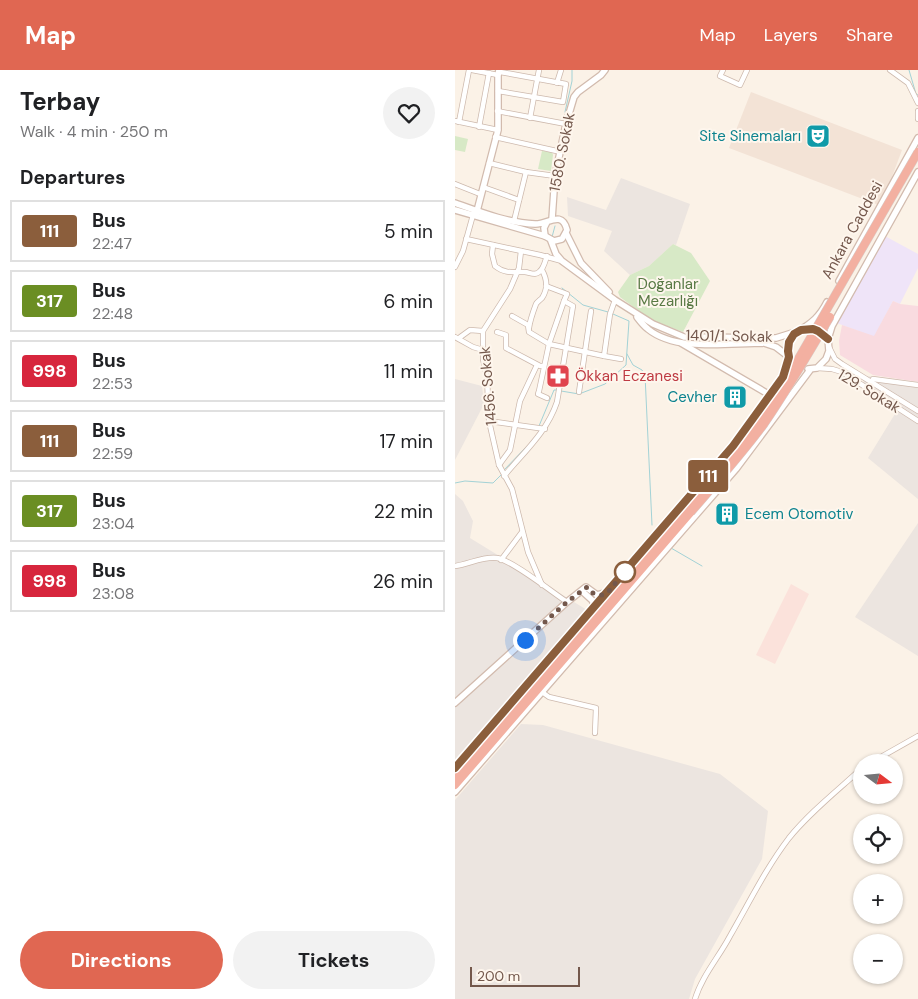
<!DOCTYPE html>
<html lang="en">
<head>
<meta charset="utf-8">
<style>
	:root { --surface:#fff; --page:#f2f2f2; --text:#202124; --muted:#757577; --line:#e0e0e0; --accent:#e06752 }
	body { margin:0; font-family:"DM Sans",sans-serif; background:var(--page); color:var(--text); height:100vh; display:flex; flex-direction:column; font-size:19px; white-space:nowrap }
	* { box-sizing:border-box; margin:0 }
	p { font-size:16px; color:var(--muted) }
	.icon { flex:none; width:28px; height:28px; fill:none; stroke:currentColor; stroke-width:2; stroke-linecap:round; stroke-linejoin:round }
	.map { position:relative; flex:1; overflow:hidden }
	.sheet { display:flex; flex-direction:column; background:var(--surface); width:455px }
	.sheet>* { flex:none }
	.badge { padding:0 10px; border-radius:4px; font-size:18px; line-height:32px }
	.needle { width:32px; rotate:106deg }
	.tools { position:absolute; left:398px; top:684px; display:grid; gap:10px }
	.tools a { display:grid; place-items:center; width:50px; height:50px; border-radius:50%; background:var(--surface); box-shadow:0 1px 4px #0004; font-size:25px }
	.scale { position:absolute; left:15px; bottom:12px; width:110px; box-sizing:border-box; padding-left:5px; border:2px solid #74584c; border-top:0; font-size:14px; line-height:18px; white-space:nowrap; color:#74584c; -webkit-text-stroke:4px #fef6ed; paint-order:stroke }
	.you { position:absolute; width:25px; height:25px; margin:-12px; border:4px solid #fff; border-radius:50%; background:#1a73e8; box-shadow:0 0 0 8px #1a73e833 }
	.map>.badge { position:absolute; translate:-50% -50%; box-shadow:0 0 0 2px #fff }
	h2 { padding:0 20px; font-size:19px; line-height:45px }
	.round { display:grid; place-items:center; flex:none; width:52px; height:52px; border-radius:26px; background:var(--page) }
	.overview { display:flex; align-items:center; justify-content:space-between; height:85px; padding:0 20px }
	h1 { font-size:24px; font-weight:700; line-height:38px }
	.button { display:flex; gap:10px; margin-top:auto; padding:10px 20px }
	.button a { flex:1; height:58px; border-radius:30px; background:var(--accent); color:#fff; font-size:20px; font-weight:700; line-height:58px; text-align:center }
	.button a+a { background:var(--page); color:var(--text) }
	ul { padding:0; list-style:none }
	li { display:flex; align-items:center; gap:15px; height:62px; margin:0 10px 8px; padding:0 10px; border:2px solid var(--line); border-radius:0px }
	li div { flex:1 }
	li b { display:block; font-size:19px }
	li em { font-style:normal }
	li .badge { min-width:55px; font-weight:700; text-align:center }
	header { display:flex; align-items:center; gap:30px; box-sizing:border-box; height:70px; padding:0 25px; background:var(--accent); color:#fff }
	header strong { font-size:24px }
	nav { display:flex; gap:28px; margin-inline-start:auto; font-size:18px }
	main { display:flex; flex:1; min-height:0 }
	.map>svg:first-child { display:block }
	.residential { fill:#f3e3d6 }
	.commercial { fill:#fbe2db }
	.industrial { fill:#ece5e0 }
	.education { fill:#efe4f8 }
	.medical { fill:#f9dbe0 }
	.green { fill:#d7e9c6 }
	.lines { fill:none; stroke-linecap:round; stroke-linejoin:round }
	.stream { stroke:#a3d2d6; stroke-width:1 }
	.street-casing { stroke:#cdb9ad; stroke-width:6 }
	.secondary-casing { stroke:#d2bbae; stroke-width:8 }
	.highway-casing { stroke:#d8d0cd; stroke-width:9 }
	.street { stroke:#fff; stroke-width:4.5 }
	.secondary { stroke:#fff; stroke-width:5.5 }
	.highway { stroke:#f3b0a1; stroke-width:8 }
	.highway-bridge-casing { stroke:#d8d0cd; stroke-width:9; stroke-linecap:butt }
	.highway-bridge { stroke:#f3b0a1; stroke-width:8 }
	.line-casing { stroke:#fff; stroke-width:11 }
	.line { stroke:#8b5e3c; stroke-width:8 }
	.walk { stroke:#74584c; stroke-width:5; stroke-dasharray:0 9 }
	.stop-dot { fill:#fff; stroke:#8b5e3c; stroke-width:2.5 }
	.labels { text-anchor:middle; stroke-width:4; stroke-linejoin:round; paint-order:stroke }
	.culture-label { font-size:15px; fill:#0d838f; stroke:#fef6ed; text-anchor:end }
	.street-label { font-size:15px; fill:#74584c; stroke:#fef6ed }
	.park-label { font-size:15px; fill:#587944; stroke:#fef6ed }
	.health-label { font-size:15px; fill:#be3a42; stroke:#fef6ed; text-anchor:start }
</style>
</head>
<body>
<header>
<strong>Map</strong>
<nav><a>Map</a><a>Layers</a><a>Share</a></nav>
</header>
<main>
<section class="sheet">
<div class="overview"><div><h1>Terbay</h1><p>Walk · 4 min · 250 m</p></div><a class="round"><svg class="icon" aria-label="heart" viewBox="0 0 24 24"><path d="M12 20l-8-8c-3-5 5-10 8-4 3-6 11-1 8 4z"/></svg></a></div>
<h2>Departures</h2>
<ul>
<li><span class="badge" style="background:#8b5e3c;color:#fff">111</span><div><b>Bus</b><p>22:47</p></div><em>5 min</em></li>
<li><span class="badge" style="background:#6b8e23;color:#fff">317</span><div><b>Bus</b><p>22:48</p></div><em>6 min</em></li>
<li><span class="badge" style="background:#d7263d;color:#fff">998</span><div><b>Bus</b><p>22:53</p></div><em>11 min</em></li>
<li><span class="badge" style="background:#8b5e3c;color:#fff">111</span><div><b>Bus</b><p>22:59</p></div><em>17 min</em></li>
<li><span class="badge" style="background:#6b8e23;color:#fff">317</span><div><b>Bus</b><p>23:04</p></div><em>22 min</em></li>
<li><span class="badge" style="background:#d7263d;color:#fff">998</span><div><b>Bus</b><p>23:08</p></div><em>26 min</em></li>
</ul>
<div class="button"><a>Directions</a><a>Tickets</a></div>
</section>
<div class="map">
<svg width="463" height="929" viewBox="0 0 463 929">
	<rect width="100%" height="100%" fill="#fbf2e7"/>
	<polygon class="residential" points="296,22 447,80 426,136 274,78"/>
	<polygon class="commercial" points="336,514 354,524 320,594 301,585"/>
	<g class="industrial">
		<polygon points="166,108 235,134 221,175 218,174 194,196 175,205 149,181 157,161 113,146 112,127 151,140"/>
		<polygon points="412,306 463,313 463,429 413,388 443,339 406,316"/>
		<polygon points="0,309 27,316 29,334 0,390"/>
		<polygon points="0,424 8,431 18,451 15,468 132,540 0,690"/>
		<polygon points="463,453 463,586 400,547"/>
		<polygon points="66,654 88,655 265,704 313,741 307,789 240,909 234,929 0,929 0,730"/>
	</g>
	<polygon class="education" points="428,165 463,184 463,198 445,234 438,231 419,267 379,252"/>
	<polygon class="medical" points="438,231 445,234 463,236 463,312 418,305 385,285 384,271 387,255 419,266"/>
	<g class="green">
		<polygon points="0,66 13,69 10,82 0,80"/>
		<polygon points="87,81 97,82 98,85 96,101 83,99"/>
		<polygon points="218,174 236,183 255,211 228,262 196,250 165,227 163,222 175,205 194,196"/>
	</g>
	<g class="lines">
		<g class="stream">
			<polyline points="454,0 461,24 463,25"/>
			<polyline points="110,42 117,11 117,0"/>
			<polyline points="97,167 100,156"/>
			<polyline points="107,218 128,235 153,242"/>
			<polyline points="172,284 178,295 187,300 190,305 197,455"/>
			<polyline points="106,321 124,324 150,314 171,295 174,251 158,244"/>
			<polyline points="84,356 99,320 102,320"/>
			<polyline points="49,400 74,374"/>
			<polyline points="0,413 10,411 38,413 46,405"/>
			<polyline points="216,478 247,496"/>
		</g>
		<g class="street-casing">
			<g id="street">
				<polyline points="17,0 43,5 45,2 51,3 111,14 108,32 43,21"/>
				<polyline points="268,0 265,6 285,15 292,0"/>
				<polyline points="435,0 453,13 463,33"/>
				<polyline points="102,13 106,0"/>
				<polyline points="42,41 111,54"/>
				<polyline points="463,41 463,49"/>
				<polyline points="75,48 84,0"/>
				<polyline points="0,51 43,60"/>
				<polyline points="4,52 14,0"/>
				<polyline points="24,57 34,3"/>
				<polyline points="40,67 106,82"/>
				<polyline points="34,93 71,102 100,106"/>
				<polyline points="0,114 25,124"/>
				<polyline points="28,117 64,130"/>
				<polyline points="59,151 71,102"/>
				<polyline points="11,169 85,185 107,191"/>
				<path d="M38 175 37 184 40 196C50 204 58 202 70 202 76 203 81 206 85 201 89 198 90 191 92 186"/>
				<polyline points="66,181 64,198 55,219 28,261 28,289 32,307 34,351 44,395 57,419 73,482 87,515"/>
				<polyline points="0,197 8,181 18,145"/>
				<polyline points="57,246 73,255 74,262 94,274 149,286 155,244 160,230"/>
				<path d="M74 258C75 250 78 242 81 234 82 232 85 230 87 228 93 219 92 209 87 200"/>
				<polyline points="42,262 51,265 51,278 85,296 89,296"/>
				<polyline points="0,267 18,277 28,280"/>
				<polyline points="4,268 15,260 28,261"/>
				<polyline points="374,277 380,289 387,294 463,341"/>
				<polyline points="149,286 166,289"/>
				<polyline points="362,298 377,299 387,302 463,351"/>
				<polyline points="412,320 418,309 463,315"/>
				<polyline points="124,322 136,241"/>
				<polyline points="92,328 83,324 84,321 94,274 109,231"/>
				<polyline points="34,351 90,359"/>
				<polyline points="44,395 55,380 65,331 82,295"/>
				<path d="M49 406C69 382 92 362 102 332L118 236 109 231 112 224 91 216"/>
				<polyline points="46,490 67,462"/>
				<path d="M0 496C14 494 29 486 42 488 57 490 98 523 112 532"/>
				<polyline points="87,622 94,627 141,638 140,663"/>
				<polyline points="417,692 463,666"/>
				<path d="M240 929C247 906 264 887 275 866 294 833 311 798 334 768 355 742 382 721 406 699"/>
			</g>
		</g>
		<g class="secondary-casing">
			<g id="secondary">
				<path d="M0 133C25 142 53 153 80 154 92 155 107 139 112 160L107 169 99 171 90 166 89 158 92 152"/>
				<polyline points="0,140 90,166"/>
				<polyline points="18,145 22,141 43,60 43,5 44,0"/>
				<polyline points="97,149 100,106 111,54 119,27 123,22 146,5 150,0"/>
				<polyline points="111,163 126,193 154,222"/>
				<polyline points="96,171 101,184 107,191 160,230 198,254 229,267 321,268 350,259 363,261 373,269"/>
				<polyline points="384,211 463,68"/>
				<path d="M182 247C185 251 189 256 193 259 221 282 274 273 309 273L321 277 334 287"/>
				<polyline points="226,273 315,325"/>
				<path d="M335 289C326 266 348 261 360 249 365 244 369 238 372 232"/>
				<polyline points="353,299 362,298 371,289 374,281 373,269 377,256 463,102"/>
				<polyline points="180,489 278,376 328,307 334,287"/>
				<polyline points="127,521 138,531 138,539"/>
				<polyline points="0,633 112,532 131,517 142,525 150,523"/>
				<polyline points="0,699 173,498"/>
				<polyline points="0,722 281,399 355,300"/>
			</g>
		</g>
		<g class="highway-casing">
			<g id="highway">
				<polyline points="171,499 184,488"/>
				<polyline points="0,706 231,439"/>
				<polyline points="0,715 236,442"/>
			</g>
		</g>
		<use href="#street" class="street"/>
		<use href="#secondary" class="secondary"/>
		<use href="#highway" class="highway"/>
		<g class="highway-bridge-casing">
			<g id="highway-bridge">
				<polyline points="231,439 276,388 327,317 463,82"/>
				<path d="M236 442C261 413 286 385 309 354 333 319 354 283 375 247"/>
			</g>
		</g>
		<use href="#highway-bridge" class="highway-bridge"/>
	</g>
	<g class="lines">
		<g class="line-casing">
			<polyline id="line" points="0,698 278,376 328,307 334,287 333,281 334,272 339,264 346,260 358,259 363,261 373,269"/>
		</g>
		<use href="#line" class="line"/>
		<polyline class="walk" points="70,570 112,532 132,517 138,523 147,525 154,521 172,499 170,502"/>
	</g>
	<defs>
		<g id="theatre-square" transform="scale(1.25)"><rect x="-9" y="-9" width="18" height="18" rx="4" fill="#0f9aa8" stroke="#fef6ed"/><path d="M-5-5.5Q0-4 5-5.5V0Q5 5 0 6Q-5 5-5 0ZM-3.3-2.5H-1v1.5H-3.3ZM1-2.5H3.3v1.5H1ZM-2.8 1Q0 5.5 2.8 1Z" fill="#fff"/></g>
		<g id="pharmacy-square" transform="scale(1.25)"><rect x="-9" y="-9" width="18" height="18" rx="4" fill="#e0444e" stroke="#fef6ed"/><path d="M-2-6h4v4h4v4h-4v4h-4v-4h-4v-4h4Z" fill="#fff"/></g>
		<g id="building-square" transform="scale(1.25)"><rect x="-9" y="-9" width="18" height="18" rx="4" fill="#0f9aa8" stroke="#fef6ed"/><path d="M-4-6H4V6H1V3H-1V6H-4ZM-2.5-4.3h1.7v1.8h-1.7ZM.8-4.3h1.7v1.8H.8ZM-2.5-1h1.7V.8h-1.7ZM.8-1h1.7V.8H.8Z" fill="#fff"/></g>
	</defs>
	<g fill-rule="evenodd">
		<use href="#theatre-square" x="363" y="66"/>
		<use href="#pharmacy-square" x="103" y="306"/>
		<use href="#building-square" x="280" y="327"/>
		<use href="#building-square" x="272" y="444"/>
	</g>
	<circle class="stop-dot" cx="170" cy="502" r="10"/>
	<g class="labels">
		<g class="culture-label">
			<text x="346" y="71">Site Sinemaları</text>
			<text x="262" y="332">Cevher</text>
			<text x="290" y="449" text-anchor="start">Ecem Otomotiv</text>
		</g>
		<g class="street-label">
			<text transform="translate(107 82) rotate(-79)" y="5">1580. Sokak</text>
			<text transform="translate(397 160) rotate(-61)" y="5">Ankara Caddesi</text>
			<text transform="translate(274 266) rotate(1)" y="5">1401/1. Sokak</text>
			<text transform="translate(33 316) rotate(-95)" y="5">1456. Sokak</text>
			<text transform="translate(414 321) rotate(31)" y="5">129. Sokak</text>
		</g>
		<g class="park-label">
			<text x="213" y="219">Doğanlar<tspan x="213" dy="17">Mezarlığı</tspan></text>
		</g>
		<g class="health-label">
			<text x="120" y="311">Ökkan Eczanesi</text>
		</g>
	</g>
</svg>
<div class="tools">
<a><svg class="needle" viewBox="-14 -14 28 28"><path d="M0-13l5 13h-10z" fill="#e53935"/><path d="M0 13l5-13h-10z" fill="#757577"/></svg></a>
<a><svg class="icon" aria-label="locate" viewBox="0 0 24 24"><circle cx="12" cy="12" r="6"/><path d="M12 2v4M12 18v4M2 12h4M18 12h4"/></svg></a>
<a>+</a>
<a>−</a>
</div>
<div class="scale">200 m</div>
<div class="you" style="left:70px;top:570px"></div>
<b class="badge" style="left:253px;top:406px;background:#8b5e3c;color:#fff">111</b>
</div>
</main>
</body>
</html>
